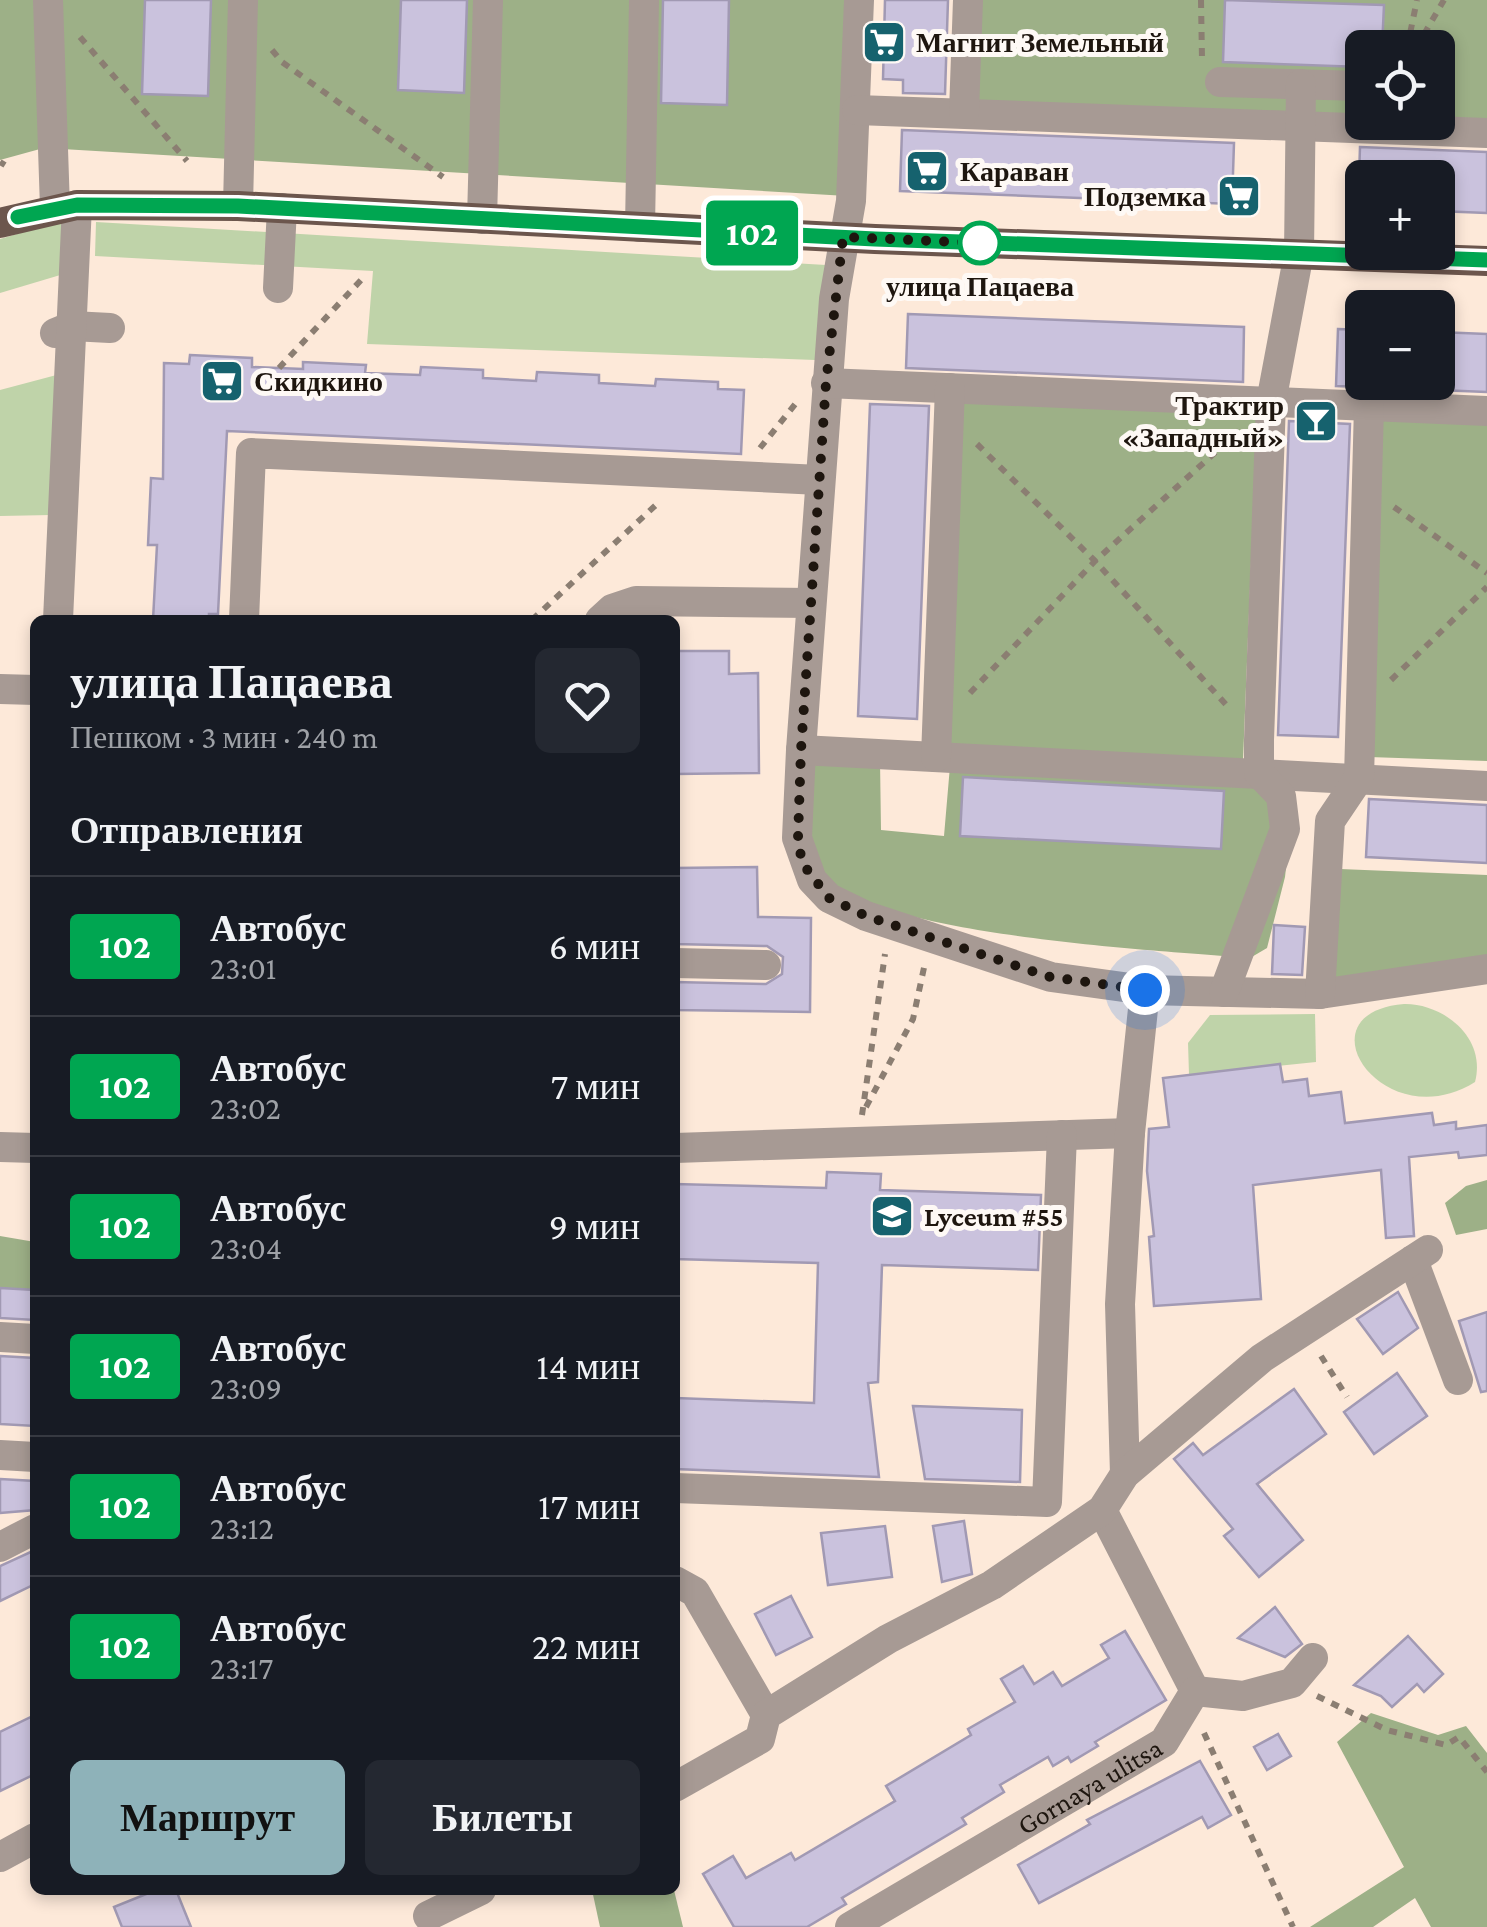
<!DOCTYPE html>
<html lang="ru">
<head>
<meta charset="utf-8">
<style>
	:root { --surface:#171b24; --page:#242831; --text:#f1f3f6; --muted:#9ea1a6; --line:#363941; --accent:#8eb2b9 }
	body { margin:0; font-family:"Crimson Pro",serif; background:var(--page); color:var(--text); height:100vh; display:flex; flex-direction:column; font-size:38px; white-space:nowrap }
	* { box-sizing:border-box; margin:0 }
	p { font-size:32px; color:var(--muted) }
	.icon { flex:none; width:55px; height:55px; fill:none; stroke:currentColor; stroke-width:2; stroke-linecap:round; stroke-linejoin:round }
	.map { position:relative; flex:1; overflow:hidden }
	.panel { position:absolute; left:30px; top:615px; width:650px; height:1280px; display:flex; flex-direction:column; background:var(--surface); border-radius:15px; box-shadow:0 5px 15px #0003 }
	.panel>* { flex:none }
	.badge { padding:0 20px; border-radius:8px; font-size:35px; line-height:65px }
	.tools { position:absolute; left:1345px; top:30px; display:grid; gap:20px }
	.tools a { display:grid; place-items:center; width:110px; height:110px; border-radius:15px; background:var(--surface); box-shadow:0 5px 15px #0003; font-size:50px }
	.you { position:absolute; width:50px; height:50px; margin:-25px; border:8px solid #fff; border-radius:50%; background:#1a73e8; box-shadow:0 0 0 15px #1a73e833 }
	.map>.badge { position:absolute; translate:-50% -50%; box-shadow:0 0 0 5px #fff }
	h2 { padding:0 40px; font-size:38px; line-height:90px }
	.round { display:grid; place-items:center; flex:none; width:105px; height:105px; border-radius:15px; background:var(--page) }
	.headline { display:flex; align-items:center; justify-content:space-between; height:170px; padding:0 40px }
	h1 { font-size:48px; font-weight:800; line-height:75px }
	.cta { display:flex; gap:20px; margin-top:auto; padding:20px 40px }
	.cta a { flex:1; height:115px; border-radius:15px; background:var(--accent); color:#111; font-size:40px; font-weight:800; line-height:115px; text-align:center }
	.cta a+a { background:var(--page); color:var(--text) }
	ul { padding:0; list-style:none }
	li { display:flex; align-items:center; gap:30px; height:140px; padding:0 40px; border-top:2px solid var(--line) }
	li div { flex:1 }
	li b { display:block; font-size:38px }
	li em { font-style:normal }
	li .badge { min-width:110px; font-weight:700; text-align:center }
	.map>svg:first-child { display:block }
	.green { fill:#bfd3a9 }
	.forest { fill:#9db087 }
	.building { fill:#cac2dd; stroke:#a199b3; stroke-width:2.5 }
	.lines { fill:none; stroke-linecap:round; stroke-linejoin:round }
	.path { stroke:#8b7e72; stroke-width:6; stroke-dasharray:8 8; stroke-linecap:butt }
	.minor { stroke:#a79a94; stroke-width:30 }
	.major { stroke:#6c564d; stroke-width:30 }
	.line-casing { stroke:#fff; stroke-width:22 }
	.line { stroke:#00a651; stroke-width:15 }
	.walk { stroke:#1e160f; stroke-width:10; stroke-dasharray:0 18 }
	.stop-dot { fill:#fff; stroke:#00a651; stroke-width:5 }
	.labels { text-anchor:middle; stroke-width:10; stroke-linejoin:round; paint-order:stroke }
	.poi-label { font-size:28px; font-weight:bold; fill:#1e160f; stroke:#fef9f5; text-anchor:start }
	.stop-label { font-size:28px; font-weight:bold; fill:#1e160f; stroke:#fef9f5 }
	.street-label { font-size:28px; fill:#1e160f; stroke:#fef9f5 }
</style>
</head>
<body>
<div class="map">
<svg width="1487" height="1927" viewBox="0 0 1487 1927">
	<rect width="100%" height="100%" fill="#fde9d9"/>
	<g class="green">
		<polygon points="68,219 67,273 0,293 0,239"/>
		<polygon points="96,222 826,265 815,360 367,344 373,271 95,256"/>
		<polygon points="64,373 51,515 0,516 0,390"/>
		<path d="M1404 1004C1441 1003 1487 1036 1475 1082 1384 1139 1297 1013 1404 1004Z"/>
		<polygon points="1315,1014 1316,1062 1189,1075 1188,1043 1210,1015"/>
	</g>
	<g class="forest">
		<polygon points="0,0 40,0 40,149 0,160"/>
		<polygon points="61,0 850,0 847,196 62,149"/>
		<polygon points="976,0 1487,0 1487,126 1438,122 1438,48 1362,48 1362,121 973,106"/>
		<polygon points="962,402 1257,413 1243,761 948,749"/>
		<polygon points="1382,419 1487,423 1487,761 1369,757"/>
		<path d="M811 758 880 760 881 830 944 836 950 766 1295 786 1285 877 1267 948 1250 958C1166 951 876 936 826 877 801 847 810 795 811 758Z"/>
		<polygon points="1340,869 1487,875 1487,956 1332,980"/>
		<polygon points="1487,1180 1487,1229 1456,1235 1445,1203 1466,1186"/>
		<polygon points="0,1236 35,1242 35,1290 0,1288"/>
		<polygon points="1371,1713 1438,1735 1466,1726 1487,1753 1487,1927 1431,1927 1415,1898 1373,1927 1310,1927 1404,1867 1337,1742"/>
		<polygon points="592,1890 674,1890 683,1927 600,1927"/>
	</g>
	<g class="building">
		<polygon points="145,0 211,0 208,96 142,94"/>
		<polygon points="401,0 467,0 464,93 398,90"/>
		<polygon points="663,0 729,0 727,105 661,103"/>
		<polygon points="885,0 948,0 945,94 903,93 903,80 883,79"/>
		<polygon points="1225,0 1384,5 1382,48 1362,48 1362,67 1223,62"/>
		<polygon points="902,130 1234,143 1232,204 900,191"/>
		<polygon points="1360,147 1487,152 1487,213 1438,211 1438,178 1359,178"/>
		<polygon points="908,314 1244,327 1243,382 906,368"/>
		<polygon points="1338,329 1362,330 1362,387 1336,386"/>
		<polygon points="1438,332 1487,334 1487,392 1438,390"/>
		<polygon points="190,355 252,358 252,367 303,369 303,362 366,365 365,373 420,375 421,367 483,370 483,378 536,381 537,372 599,375 599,383 655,386 656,379 718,382 718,389 744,390 741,454 227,431 218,614 209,614 209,620 153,620 157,545 148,545 151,478 163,479 164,363 189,364"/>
		<polygon points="870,404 929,406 917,719 858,716"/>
		<polygon points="1289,421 1350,424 1338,737 1278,735"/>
		<polygon points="675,651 729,651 729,674 758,673 759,773 675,774"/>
		<polygon points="963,777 1224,791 1221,849 960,836"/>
		<polygon points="1369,799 1487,805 1487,863 1366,857"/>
		<polygon points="757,867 758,917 811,918 810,1012 675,1010 675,982 766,984 782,974 783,957 767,946 675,944 675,868"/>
		<polygon points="1274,925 1305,927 1302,975 1272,974"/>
		<polygon points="1280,1064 1283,1082 1307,1079 1309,1096 1341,1092 1345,1123 1432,1113 1434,1125 1456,1122 1456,1129 1487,1125 1487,1155 1459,1158 1458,1152 1409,1157 1414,1236 1386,1238 1381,1170 1253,1185 1261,1299 1154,1306 1149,1237 1154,1236 1147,1171 1149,1129 1169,1127 1163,1078"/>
		<polygon points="827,1172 881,1174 880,1190 1041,1195 1038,1270 882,1265 878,1382 868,1383 879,1477 675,1469 676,1398 814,1403 818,1263 675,1259 675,1184 826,1188"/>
		<polygon points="0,1288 35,1290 35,1320 0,1318"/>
		<polygon points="1398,1292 1418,1328 1383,1354 1357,1319"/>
		<polygon points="1487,1312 1487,1391 1481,1392 1459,1321"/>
		<polygon points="0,1356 35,1358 35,1426 0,1424"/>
		<polygon points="1397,1373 1427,1416 1374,1454 1344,1412"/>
		<polygon points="1294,1389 1326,1434 1257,1484 1303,1540 1259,1577 1224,1536 1233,1529 1174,1459 1193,1443 1203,1455"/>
		<polygon points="913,1406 1022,1410 1020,1482 925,1479"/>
		<polygon points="0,1479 35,1481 35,1510 0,1513"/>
		<polygon points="964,1521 972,1574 942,1582 933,1526"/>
		<polygon points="885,1526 892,1577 828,1585 821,1533"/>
		<polygon points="35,1550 35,1584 0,1601 0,1566"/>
		<polygon points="791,1596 812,1637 776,1655 755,1614"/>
		<polygon points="1275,1607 1302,1644 1285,1657 1238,1638"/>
		<polygon points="1125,1631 1166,1700 1095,1742 1098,1746 1071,1762 1068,1757 1053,1766 1048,1757 1000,1785 1004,1792 962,1818 966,1824 842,1898 846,1904 807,1927 734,1927 703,1874 733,1856 746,1878 791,1853 795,1860 895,1801 886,1786 971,1735 968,1729 1015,1702 1001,1679 1023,1666 1034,1684 1053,1672 1062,1686 1109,1658 1101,1645"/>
		<polygon points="1408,1636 1443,1674 1424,1692 1417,1684 1392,1707 1381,1696 1354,1685"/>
		<polygon points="35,1715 35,1774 0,1791 0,1732"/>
		<polygon points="1278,1734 1291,1756 1267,1770 1254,1747"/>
		<polygon points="1200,1761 1231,1815 1208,1828 1202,1817 1039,1903 1018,1865 1090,1824 1087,1820"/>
		<polygon points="156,1890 176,1890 191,1927 122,1927 114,1907"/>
	</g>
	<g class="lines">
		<g class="path">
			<polyline points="1201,0 1202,59"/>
			<polyline points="80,37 187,161"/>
			<polyline points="1407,48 1417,0"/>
			<polyline points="1416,48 1444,0"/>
			<polyline points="272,50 282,62 443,177"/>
			<polyline points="0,162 5,165"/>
			<polyline points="279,368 362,279"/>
			<polyline points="977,444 1095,561 1231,710"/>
			<polyline points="760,448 796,403"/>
			<polyline points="1394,507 1487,573"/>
			<polyline points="532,620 657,504"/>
			<polyline points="1391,680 1487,587"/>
			<polyline points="970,693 1095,561 1240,430"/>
			<polyline points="866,1107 913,1019 925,963"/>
			<polyline points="862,1115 885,954"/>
			<polyline points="1321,1356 1347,1397"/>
			<polyline points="1317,1696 1387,1730 1446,1745 1459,1737 1487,1772"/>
			<polyline points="1204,1733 1293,1927"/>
		</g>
		<g class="minor">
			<polyline points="48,0 55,208"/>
			<polyline points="859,0 851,201 834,299 801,750 797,838 812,880 829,898 866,916 1051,977 1145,990 1320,994 1487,969"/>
			<polyline points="1220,82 1362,86"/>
			<polyline points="857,110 1487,133"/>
			<polyline points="964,112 968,0"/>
			<polyline points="238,206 243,0"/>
			<polyline points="482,219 488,0"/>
			<polyline points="640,227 644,0"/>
			<polyline points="278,288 282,208"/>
			<polyline points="55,333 72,326 110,328"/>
			<polyline points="826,383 1487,411"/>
			<polyline points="58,620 77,205"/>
			<polyline points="244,620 251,453 820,480"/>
			<polyline points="600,620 612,609 636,601 811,603"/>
			<polyline points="0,689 35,690"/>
			<polyline points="801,750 1487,786"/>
			<polyline points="936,757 950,388"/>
			<polyline points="675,963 766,965"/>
			<polyline points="1224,992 1285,829 1281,796 1259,773 1259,740 1271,402 1299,253 1301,84"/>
			<polyline points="1320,994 1330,821 1359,778 1369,406"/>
			<polyline points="0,1147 35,1148"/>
			<polyline points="675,1148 1130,1133"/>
			<polyline points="1413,1260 1458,1380"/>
			<polyline points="0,1337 35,1339"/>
			<polyline points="0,1455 35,1457"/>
			<polyline points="1125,1474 1120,1304 1130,1133 1145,990"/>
			<polyline points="675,1488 1047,1502 1062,1135"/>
			<polyline points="1102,1510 1195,1691"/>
			<polyline points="0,1547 35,1529"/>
			<polyline points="675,1581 695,1592 766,1715"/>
			<polyline points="675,1787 760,1739 766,1715 888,1639 992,1585 1102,1510 1125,1474 1262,1358 1428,1250"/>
			<polyline points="0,1857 35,1838"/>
			<polyline points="428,1916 481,1890"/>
			<path id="s1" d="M850 1927 1164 1742 1195 1691 1243 1696 1292 1683 1313 1658"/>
		</g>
		<polyline class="major" points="0,223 77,205 238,206 875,239 1487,261"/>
	</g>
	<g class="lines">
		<g class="line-casing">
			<polyline id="line" points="18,217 77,205 238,206 875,239 1487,260"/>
		</g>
		<use href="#line" class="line"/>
		<polyline class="walk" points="980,243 843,237 826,383 801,750 798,838 802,863 829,898 866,916 1050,977 1145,990"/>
	</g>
	<defs>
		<g id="supermarket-square" transform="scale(2.25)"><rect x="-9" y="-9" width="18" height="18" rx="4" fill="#16626e" stroke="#fef9f5"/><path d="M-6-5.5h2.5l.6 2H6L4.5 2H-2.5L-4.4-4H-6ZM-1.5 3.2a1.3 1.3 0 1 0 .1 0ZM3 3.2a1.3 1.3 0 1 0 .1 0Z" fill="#fff"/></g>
		<g id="bar-square" transform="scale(2.25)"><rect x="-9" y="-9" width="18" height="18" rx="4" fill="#16626e" stroke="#fef9f5"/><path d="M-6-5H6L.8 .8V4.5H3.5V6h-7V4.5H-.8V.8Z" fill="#fff"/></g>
		<g id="school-square" transform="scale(2.25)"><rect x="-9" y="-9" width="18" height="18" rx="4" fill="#16626e" stroke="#fef9f5"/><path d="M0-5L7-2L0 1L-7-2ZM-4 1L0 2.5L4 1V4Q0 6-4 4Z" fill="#fff"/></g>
	</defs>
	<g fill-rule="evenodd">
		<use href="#supermarket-square" x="884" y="42"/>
		<use href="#supermarket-square" x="927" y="171"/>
		<use href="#supermarket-square" x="1239" y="196"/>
		<use href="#supermarket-square" x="222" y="381"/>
		<use href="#bar-square" x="1316" y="421"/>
		<use href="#school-square" x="892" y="1216"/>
	</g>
	<circle class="stop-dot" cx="980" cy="243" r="20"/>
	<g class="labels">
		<g class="poi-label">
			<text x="916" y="52">Магнит Земельный</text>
			<text x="960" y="181">Караван</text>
			<text x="1206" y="206" text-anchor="end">Подземка</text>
			<text x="254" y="391">Скидкино</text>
			<text x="1284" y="415" text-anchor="end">Трактир<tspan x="1284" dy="32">«Западный»</tspan></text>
			<text x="924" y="1226">Lyceum #55</text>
		</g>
		<g class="stop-label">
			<text x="980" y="296">улица Пацаева</text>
		</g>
		<g class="street-label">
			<text dy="10" stroke="none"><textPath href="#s1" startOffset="278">Gornaya ulitsa</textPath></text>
		</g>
	</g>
</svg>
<div class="tools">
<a><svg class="icon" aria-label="locate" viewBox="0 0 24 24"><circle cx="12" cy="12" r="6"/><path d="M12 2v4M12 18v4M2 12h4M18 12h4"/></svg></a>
<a>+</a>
<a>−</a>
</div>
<div class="you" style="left:1145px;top:990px"></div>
<b class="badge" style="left:752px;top:233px;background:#00a651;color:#fff">102</b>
<section class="panel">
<div class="headline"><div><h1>улица Пацаева</h1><p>Пешком · 3 мин · 240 m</p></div><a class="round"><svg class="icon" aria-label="heart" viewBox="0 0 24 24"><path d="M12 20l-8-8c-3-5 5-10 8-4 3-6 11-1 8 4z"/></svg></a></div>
<h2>Отправления</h2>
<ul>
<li><span class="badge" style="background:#00a651;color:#fff">102</span><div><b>Автобус</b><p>23:01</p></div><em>6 мин</em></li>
<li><span class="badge" style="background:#00a651;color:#fff">102</span><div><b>Автобус</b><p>23:02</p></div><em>7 мин</em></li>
<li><span class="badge" style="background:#00a651;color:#fff">102</span><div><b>Автобус</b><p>23:04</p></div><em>9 мин</em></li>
<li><span class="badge" style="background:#00a651;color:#fff">102</span><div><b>Автобус</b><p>23:09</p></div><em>14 мин</em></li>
<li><span class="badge" style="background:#00a651;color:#fff">102</span><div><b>Автобус</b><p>23:12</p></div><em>17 мин</em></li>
<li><span class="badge" style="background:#00a651;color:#fff">102</span><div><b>Автобус</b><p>23:17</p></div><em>22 мин</em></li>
</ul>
<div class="cta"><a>Маршрут</a><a>Билеты</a></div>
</section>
</div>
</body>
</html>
